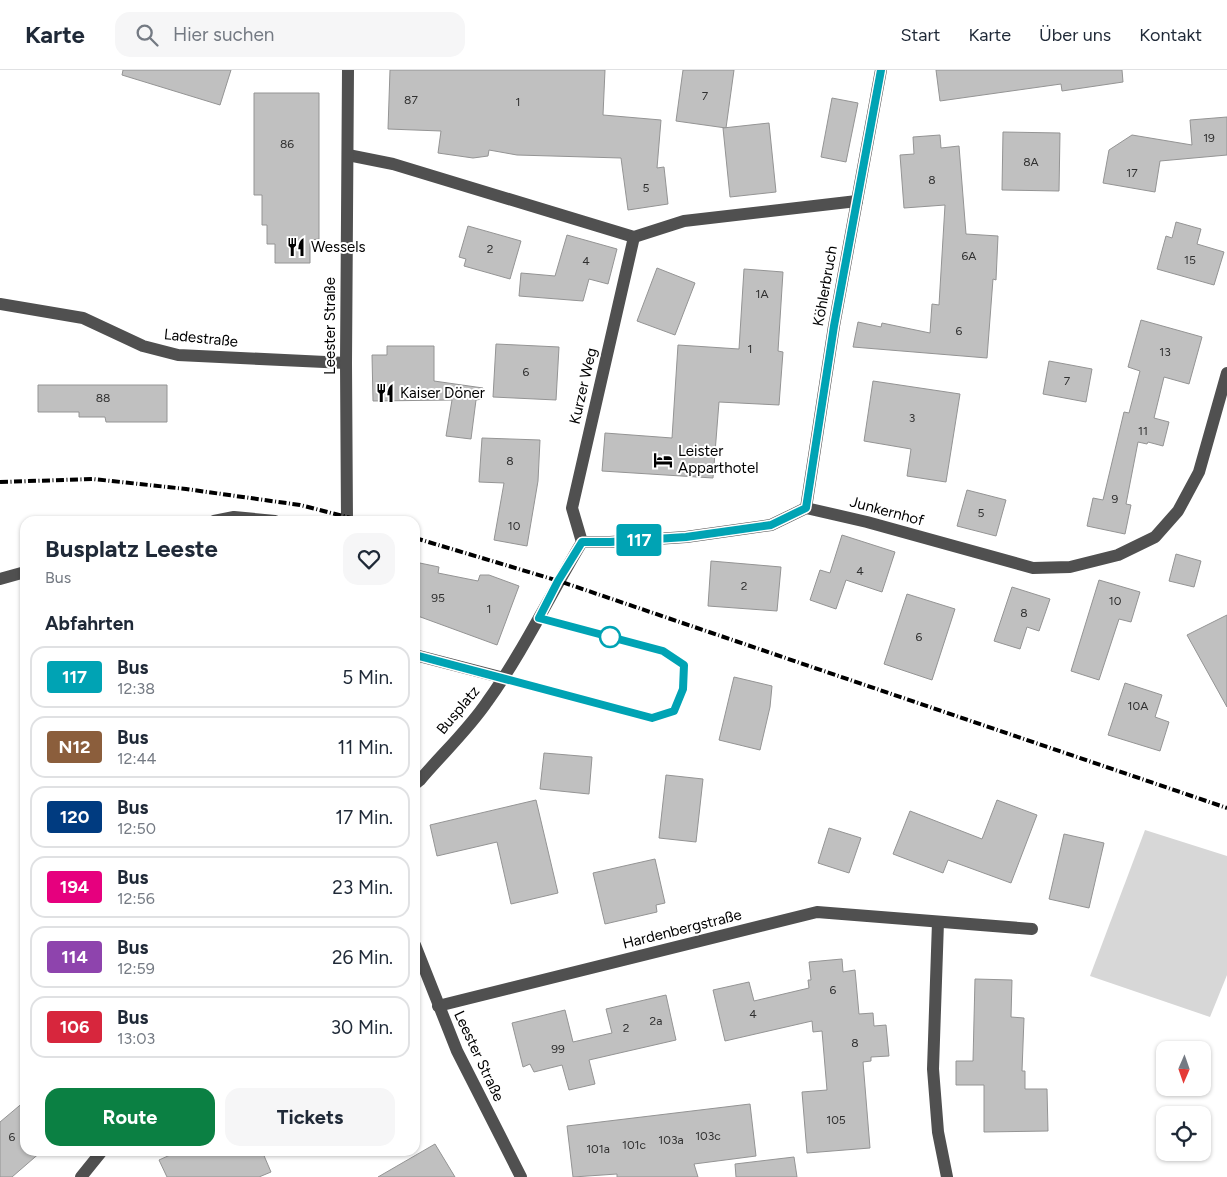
<!DOCTYPE html>
<html lang="de">
<head>
<meta charset="utf-8">
<style>
	:root { --surface:#fff; --page:#f6f6f7; --text:#1f2937; --muted:#747a83; --line:#e0e1e3; --accent:#0b8043 }
	body { margin:0; font-family:Figtree,sans-serif; background:var(--page); color:var(--text); height:100vh; display:flex; flex-direction:column; font-size:19px; white-space:nowrap }
	* { box-sizing:border-box; margin:0 }
	p { font-size:16px; color:var(--muted) }
	.icon { flex:none; width:28px; height:28px; fill:none; stroke:currentColor; stroke-width:2; stroke-linecap:round; stroke-linejoin:round }
	.map { position:relative; flex:1; overflow:hidden }
	.panel { position:absolute; left:20px; top:446px; width:400px; height:640px; display:flex; flex-direction:column; background:var(--surface); border-radius:15px; box-shadow:0 1px 4px #0004 }
	.panel>* { flex:none }
	.badge { padding:0 10px; border-radius:4px; font-size:18px; line-height:32px }
	.needle { width:32px; rotate:182deg }
	.controls { position:absolute; left:1156px; top:971px; display:grid; gap:10px }
	.controls a { display:grid; place-items:center; width:55px; height:55px; border-radius:10px; background:var(--surface); box-shadow:0 1px 4px #0004; font-size:25px }
	.map>.badge { position:absolute; translate:-50% -50%; box-shadow:0 0 0 2px #fff }
	h2 { padding:0 25px; font-size:19px; line-height:45px }
	.round { display:grid; place-items:center; flex:none; width:52px; height:52px; border-radius:15px; background:var(--page) }
	.headline { display:flex; align-items:center; justify-content:space-between; height:85px; padding:0 25px }
	h1 { font-size:24px; font-weight:700; line-height:38px }
	.primary-button { display:flex; gap:10px; margin-top:auto; padding:10px 25px }
	.primary-button a { flex:1; height:58px; border-radius:15px; background:var(--accent); color:#fff; font-size:20px; font-weight:700; line-height:58px; text-align:center }
	.primary-button a+a { background:var(--page); color:var(--text) }
	ul { padding:0; list-style:none }
	li { display:flex; align-items:center; gap:15px; height:62px; margin:0 10px 8px; padding:0 15px; border:2px solid var(--line); border-radius:15px }
	li div { flex:1 }
	li b { display:block; font-size:19px }
	li em { font-style:normal }
	li .badge { min-width:55px; font-weight:700; text-align:center }
	header { display:flex; align-items:center; gap:30px; box-sizing:border-box; height:70px; padding:0 25px; background:var(--surface); border-bottom:1px solid var(--line) }
	header strong { font-size:24px }
	nav { display:flex; gap:28px; margin-inline-start:auto; font-size:18px }
	.search { width:350px; height:45px; background:var(--page); display:flex; align-items:center; gap:12px; box-sizing:border-box; padding:0 18px; border-radius:15px; color:var(--muted); font-size:19px }
	.map>svg:first-child { display:block }
	.green { fill:#d7d7d7 }
	.building { fill:#c0c0c0; stroke:#949494 }
	.lines { fill:none; stroke-linecap:round; stroke-linejoin:round }
	.minor { stroke:#505050; stroke-width:12 }
	.rail { stroke:#000; stroke-width:4; stroke-dasharray:8 2.5 1 2.5; stroke-linecap:butt }
	.line-casing { stroke:#fff; stroke-width:11 }
	.line { stroke:#00a3b4; stroke-width:8 }
	.stop-dot { fill:#fff; stroke:#00a3b4; stroke-width:2.5 }
	.labels { text-anchor:middle; stroke-width:4; stroke-linejoin:round; paint-order:stroke }
	.number-label { font-size:12px; fill:#303030 }
	.poi-label { font-size:15px; fill:#000; stroke:#fff; text-anchor:start }
	.street-label { font-size:15px; fill:#000; stroke:#fff }
</style>
</head>
<body>
<header>
<strong>Karte</strong>
<div class="search"><svg class="icon" aria-label="search" viewBox="0 0 24 24"><circle cx="10" cy="10" r="6"/><path d="M15 15l6 6"/></svg>Hier suchen</div>
<nav><a>Start</a><a>Karte</a><a>Über uns</a><a>Kontakt</a></nav>
</header>
<div class="map">
<svg width="1227" height="1107" viewBox="0 0 1227 1107">
	<rect width="100%" height="100%" fill="#fff"/>
	<polygon class="green" points="1145,760 1227,786 1227,905 1210,947 1090,906"/>
	<g class="building">
		<polygon points="123,0 231,0 220,35 122,5"/>
		<polygon points="390,0 605,0 603,45 661,50 657,98 664,97 668,134 628,140 621,88 517,85 489,80 488,86 473,88 438,83 441,61 388,59"/>
		<polygon points="683,0 734,0 726,58 676,51"/>
		<polygon points="936,0 1122,0 1123,12 1062,21 1061,14 940,31"/>
		<polygon points="254,23 319,23 319,169 310,170 310,193 275,193 275,174 267,174 267,155 262,155 262,125 254,125"/>
		<polygon points="832,28 858,33 846,92 821,87"/>
		<polygon points="1227,47 1227,85 1160,91 1155,122 1103,113 1109,80 1132,65 1192,75 1190,50"/>
		<polygon points="769,53 776,122 730,127 723,58"/>
		<polygon points="1003,62 1060,63 1059,121 1002,120"/>
		<polygon points="940,65 941,78 959,76 966,164 998,166 996,210 993,209 987,288 853,277 858,252 881,257 882,253 930,263 932,234 939,235 945,135 904,138 900,85 914,84 913,67"/>
		<polygon points="1176,152 1201,159 1197,174 1224,182 1214,215 1157,199 1166,166 1172,168"/>
		<polygon points="468,156 521,171 510,209 464,196 466,189 459,187"/>
		<polygon points="567,165 617,179 608,214 589,209 583,231 519,226 521,203 555,206"/>
		<polygon points="657,198 695,213 675,265 637,251"/>
		<polygon points="744,199 783,202 778,281 783,282 779,335 719,332 713,408 602,401 605,363 672,368 678,275 739,279"/>
		<polygon points="1141,250 1202,267 1189,314 1164,307 1154,348 1169,352 1163,376 1148,372 1147,374 1138,372 1126,434 1131,435 1125,464 1087,456 1093,428 1103,430 1124,342 1129,343 1140,301 1128,297"/>
		<polygon points="496,274 559,277 556,330 493,327"/>
		<polygon points="387,276 434,276 434,311 483,318 482,329 476,330 471,369 446,366 452,330 373,331 372,285 387,285"/>
		<polygon points="1049,291 1092,299 1086,332 1043,324"/>
		<polygon points="873,311 960,324 946,412 907,406 911,379 864,371"/>
		<polygon points="38,315 167,315 167,352 106,352 105,347 79,347 79,342 38,342"/>
		<polygon points="482,368 540,370 538,411 527,476 494,470 504,413 479,412"/>
		<polygon points="967,420 1006,430 996,466 957,456"/>
		<polygon points="842,465 895,482 882,522 846,510 836,539 810,530 820,500 830,503"/>
		<polygon points="1176,484 1201,491 1194,517 1169,511"/>
		<polygon points="711,491 781,497 777,541 708,536"/>
		<polygon points="415,492 439,497 438,503 478,511 480,505 489,505 519,516 497,575 415,545"/>
		<polygon points="1099,510 1140,522 1131,552 1119,549 1099,610 1071,601"/>
		<polygon points="1012,517 1050,529 1039,561 1027,557 1020,579 994,571"/>
		<polygon points="907,524 955,539 932,610 884,594"/>
		<polygon points="1227,545 1227,637 1187,565"/>
		<polygon points="734,607 772,616 770,637 760,680 719,670"/>
		<polygon points="1125,613 1162,625 1155,647 1169,652 1160,681 1108,665"/>
		<polygon points="544,683 592,687 589,724 540,719"/>
		<polygon points="666,705 703,709 696,772 659,768"/>
		<polygon points="536,730 558,823 511,834 497,772 437,786 430,755"/>
		<polygon points="997,730 1037,745 1011,813 948,790 943,803 893,784 910,741 982,769"/>
		<polygon points="829,758 861,768 849,803 818,793"/>
		<polygon points="1064,764 1104,773 1089,838 1049,829"/>
		<polygon points="655,789 665,833 656,835 657,842 605,854 593,803"/>
		<polygon points="842,889 843,902 855,900 859,944 873,943 874,956 886,955 889,986 871,987 871,991 863,992 870,1078 807,1083 802,1022 827,1020 822,961 813,962 812,951 725,971 713,920 749,912 754,931 809,918 808,910 811,910 809,892"/>
		<polygon points="975,909 1012,910 1011,947 1024,948 1022,1001 1025,1001 1025,1019 1047,1019 1048,1061 984,1062 984,1015 956,1015 956,991 973,991"/>
		<polygon points="666,925 676,970 589,990 595,1014 569,1020 562,995 534,1002 530,994 523,997 512,953 565,940 573,972 612,963 606,939"/>
		<polygon points="25,1031 25,1081 42,1081 12,1107 0,1107 0,1052"/>
		<polygon points="750,1034 756,1086 694,1094 698,1107 617,1107 617,1104 573,1107 567,1056"/>
		<polygon points="435,1074 455,1107 378,1107"/>
		<polygon points="179,1081 262,1081 271,1102 259,1107 167,1107 159,1090"/>
		<polygon points="794,1087 797,1107 736,1107 735,1094"/>
	</g>
	<g class="lines">
		<g class="minor">
			<polyline points="348,85 393,94 634,167 684,151 857,131"/>
			<polyline points="0,234 83,248 143,276 178,285 346,293"/>
			<polyline points="806,438 834,256 881,0"/>
			<polyline points="214,451 234,447 275,451"/>
			<polyline points="347,451 346,293 348,0"/>
			<polyline points="582,472 572,438 634,167"/>
			<polyline points="0,509 25,502"/>
			<polyline points="415,585 504,608"/>
			<path d="M415 714 420 710C442 684 468 660 487 632 523 582 550 525 582 472H610L686 467 771 455 806 438 867 452 1033 498 1070 497 1118 485 1155 467 1178 441 1199 402 1227 303"/>
			<polyline points="938,852 933,999 938,1062 947,1107"/>
			<polyline points="415,875 457,981 521,1107"/>
			<polyline points="438,936 817,842 1032,859"/>
			<polyline points="81,1107 102,1081"/>
		</g>
		<g class="rail">
			<polyline points="0,412 93,409 186,419 300,435 363,451"/>
			<polyline points="415,468 559,511 1227,738"/>
		</g>
	</g>
	<g class="lines">
		<g class="line-casing">
			<polyline id="line" points="415,585 652,648 674,641 683,619 684,595 663,581 539,548 558,511 582,472 610,472 686,467 771,455 806,438 834,256 881,0"/>
		</g>
		<use href="#line" class="line"/>
	</g>
	<defs>
		<g id="restaurant-bare" transform="scale(1.5)"><path d="M-5-6h1v4h1v-4h1v4h1v-4h1v5L-1.5 .5V6h-2V.5L-5-1ZM5-6V6H3V1.5H1.5Q1.5-4 5-6Z" fill="#000" stroke="#fff" stroke-width="2.5" paint-order="stroke"/></g>
		<g id="hotel-bare" transform="scale(1.5)"><path d="M-6-4.5h1.5V1H6V5H4.5V3h-9V5H-6ZM-4 0a1.8 1.8 0 1 1 3.6 0ZM.5 0V-2.5h3Q6-2.5 6 0Z" fill="#000" stroke="#fff" stroke-width="2.5" paint-order="stroke"/></g>
	</defs>
	<g fill-rule="evenodd">
		<use href="#restaurant-bare" x="296" y="177"/>
		<use href="#restaurant-bare" x="385" y="323"/>
		<use href="#hotel-bare" x="663" y="390"/>
	</g>
	<circle class="stop-dot" cx="610" cy="567" r="10"/>
	<g class="labels">
		<g class="number-label">
			<text x="705" y="30">7</text>
			<text x="411" y="34">87</text>
			<text x="518" y="36">1</text>
			<text x="1209" y="72">19</text>
			<text x="287" y="78">86</text>
			<text x="1031" y="96">8A</text>
			<text x="1132" y="107">17</text>
			<text x="932" y="114">8</text>
			<text x="646" y="122">5</text>
			<text x="490" y="183">2</text>
			<text x="969" y="190">6A</text>
			<text x="1190" y="194">15</text>
			<text x="586" y="195">4</text>
			<text x="762" y="228">1A</text>
			<text x="959" y="265">6</text>
			<text x="750" y="283">1</text>
			<text x="1165" y="286">13</text>
			<text x="526" y="306">6</text>
			<text x="1067" y="315">7</text>
			<text x="103" y="332">88</text>
			<text x="912" y="352">3</text>
			<text x="1143" y="365">11</text>
			<text x="510" y="395">8</text>
			<text x="1115" y="433">9</text>
			<text x="981" y="447">5</text>
			<text x="514" y="460">10</text>
			<text x="860" y="505">4</text>
			<text x="744" y="520">2</text>
			<text x="438" y="532">95</text>
			<text x="1115" y="535">10</text>
			<text x="489" y="543">1</text>
			<text x="1024" y="547">8</text>
			<text x="919" y="571">6</text>
			<text x="1138" y="640">10A</text>
			<text x="833" y="924">6</text>
			<text x="753" y="948">4</text>
			<text x="656" y="955">2a</text>
			<text x="626" y="962">2</text>
			<text x="855" y="977">8</text>
			<text x="558" y="983">99</text>
			<text x="836" y="1054">105</text>
			<text x="708" y="1070">103c</text>
			<text x="12" y="1071">6</text>
			<text x="671" y="1074">103a</text>
			<text x="634" y="1079">101c</text>
			<text x="598" y="1083">101a</text>
		</g>
		<g class="poi-label">
			<text x="311" y="182">Wessels</text>
			<text x="400" y="328">Kaiser Döner</text>
			<text x="678" y="386">Leister<tspan x="678" dy="17">Apparthotel</tspan></text>
		</g>
		<g class="street-label">
			<text transform="translate(825 216) rotate(-80)" y="5">Köhlerbruch</text>
			<text transform="translate(330 256) rotate(-90)" y="5">Leester Straße</text>
			<text transform="translate(201 268) rotate(6)" y="5">Ladestraße</text>
			<text transform="translate(583 316) rotate(-77)" y="5">Kurzer Weg</text>
			<text transform="translate(887 441) rotate(15)" y="5">Junkernhof</text>
			<text transform="translate(458 640) rotate(-50)" y="5">Busplatz</text>
			<text transform="translate(682 859) rotate(-14)" y="5">Hardenbergstraße</text>
			<text transform="translate(479 986) rotate(65)" y="5">Leester Straße</text>
		</g>
	</g>
</svg>
<div class="controls">
<a><svg class="needle" viewBox="-14 -14 28 28"><path d="M0-13l5 13h-10z" fill="#e53935"/><path d="M0 13l5-13h-10z" fill="#747a83"/></svg></a>
<a><svg class="icon" aria-label="locate" viewBox="0 0 24 24"><circle cx="12" cy="12" r="6"/><path d="M12 2v4M12 18v4M2 12h4M18 12h4"/></svg></a>
</div>
<b class="badge" style="left:639px;top:470px;background:#00a3b4;color:#fff">117</b>
<section class="panel">
<div class="headline"><div><h1>Busplatz Leeste</h1><p>Bus</p></div><a class="round"><svg class="icon" aria-label="heart" viewBox="0 0 24 24"><path d="M12 20l-8-8c-3-5 5-10 8-4 3-6 11-1 8 4z"/></svg></a></div>
<h2>Abfahrten</h2>
<ul>
<li><span class="badge" style="background:#00a3b4;color:#fff">117</span><div><b>Bus</b><p>12:38</p></div><em>5 Min.</em></li>
<li><span class="badge" style="background:#8b5e3c;color:#fff">N12</span><div><b>Bus</b><p>12:44</p></div><em>11 Min.</em></li>
<li><span class="badge" style="background:#003b80;color:#fff">120</span><div><b>Bus</b><p>12:50</p></div><em>17 Min.</em></li>
<li><span class="badge" style="background:#e6007e;color:#fff">194</span><div><b>Bus</b><p>12:56</p></div><em>23 Min.</em></li>
<li><span class="badge" style="background:#8e44ad;color:#fff">114</span><div><b>Bus</b><p>12:59</p></div><em>26 Min.</em></li>
<li><span class="badge" style="background:#d7263d;color:#fff">106</span><div><b>Bus</b><p>13:03</p></div><em>30 Min.</em></li>
</ul>
<div class="primary-button"><a>Route</a><a>Tickets</a></div>
</section>
</div>
</body>
</html>
